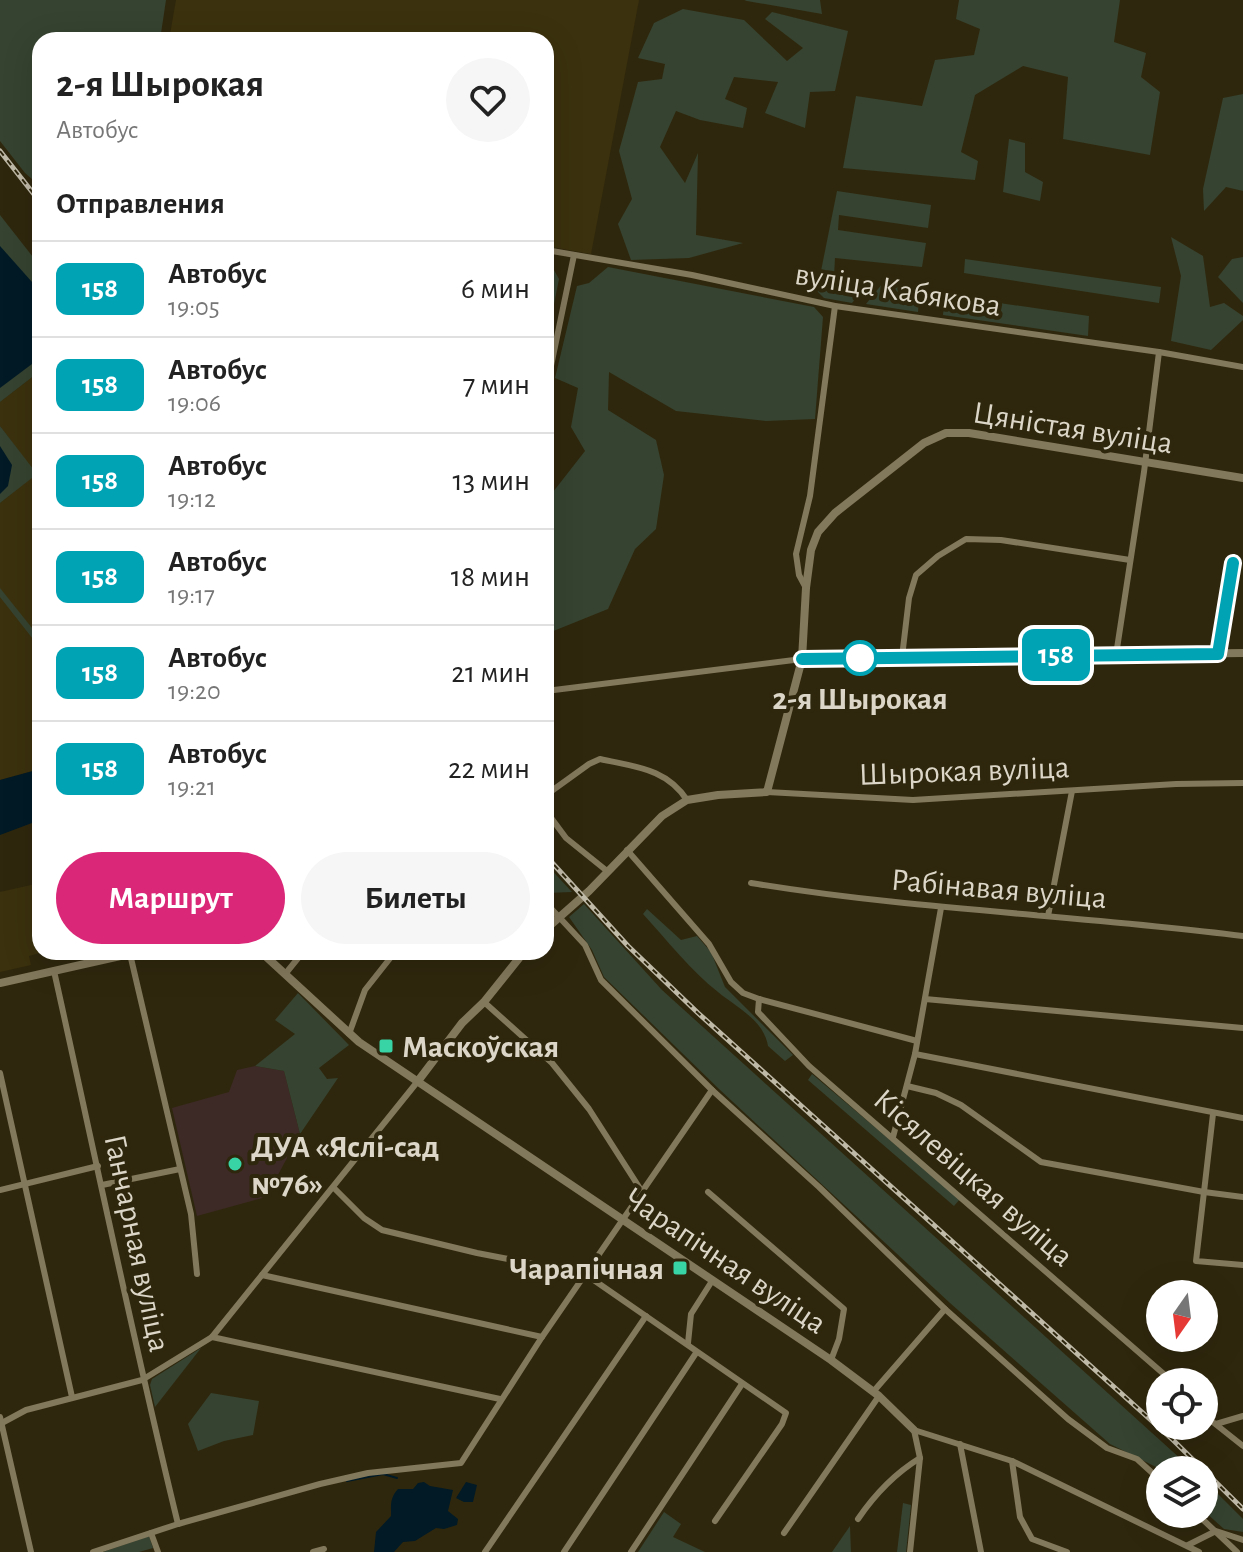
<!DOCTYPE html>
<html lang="ru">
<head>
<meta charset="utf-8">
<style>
	:root { --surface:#fff; --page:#f6f6f6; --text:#222; --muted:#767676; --line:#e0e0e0; --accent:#db2777 }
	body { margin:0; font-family:"Alegreya Sans",sans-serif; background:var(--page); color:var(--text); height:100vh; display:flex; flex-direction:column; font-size:30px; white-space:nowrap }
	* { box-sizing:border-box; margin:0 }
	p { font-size:26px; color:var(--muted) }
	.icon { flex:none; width:44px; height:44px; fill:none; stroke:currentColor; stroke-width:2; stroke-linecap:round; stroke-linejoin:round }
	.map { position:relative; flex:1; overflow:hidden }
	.panel { position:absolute; left:32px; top:32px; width:522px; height:928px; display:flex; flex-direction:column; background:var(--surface); border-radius:24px; box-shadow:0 8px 32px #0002 }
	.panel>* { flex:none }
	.badge { padding:0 16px; border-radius:12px; font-size:28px; line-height:52px }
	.needle { width:52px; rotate:194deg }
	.buttons { position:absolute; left:1146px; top:1280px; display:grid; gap:16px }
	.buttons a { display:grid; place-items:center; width:72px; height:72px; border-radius:50%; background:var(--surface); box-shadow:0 8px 32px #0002; font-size:40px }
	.map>.badge { position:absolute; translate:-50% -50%; box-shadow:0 0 0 4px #fff }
	h2 { padding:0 24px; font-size:30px; line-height:72px }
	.round { display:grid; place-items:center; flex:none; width:84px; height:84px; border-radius:42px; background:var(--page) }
	.head { display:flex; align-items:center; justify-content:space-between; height:136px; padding:0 24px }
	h1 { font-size:38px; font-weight:600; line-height:60px }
	.action { display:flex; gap:16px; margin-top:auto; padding:16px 24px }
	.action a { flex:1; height:92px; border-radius:48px; background:var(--accent); color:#fff; font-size:32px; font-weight:600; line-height:92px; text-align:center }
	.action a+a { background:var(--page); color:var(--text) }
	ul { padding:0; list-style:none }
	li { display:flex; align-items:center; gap:24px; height:96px; padding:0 24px; border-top:2px solid var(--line) }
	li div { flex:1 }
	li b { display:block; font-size:30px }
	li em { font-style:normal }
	li .badge { min-width:88px; font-weight:700; text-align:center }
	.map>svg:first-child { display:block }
	.built { fill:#3b310e }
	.education { fill:#3d2a26 }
	.green { fill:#364330 }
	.water { fill:#011a26 }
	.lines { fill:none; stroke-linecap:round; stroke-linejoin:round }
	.stream { stroke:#011a26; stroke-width:2 }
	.minor { stroke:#82785c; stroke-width:6 }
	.tertiary { stroke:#82785c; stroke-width:8 }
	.rail-casing { stroke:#bfb9a8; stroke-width:5 }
	.rail { stroke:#2f270d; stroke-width:2; stroke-dasharray:6; stroke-linecap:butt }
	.line-casing { stroke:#fff; stroke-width:18 }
	.line { stroke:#00a3b4; stroke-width:12 }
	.stop-dot { fill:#fff; stroke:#00a3b4; stroke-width:4 }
	.poi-dot { fill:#38d4a6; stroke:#2f270d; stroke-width:3 }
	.labels { text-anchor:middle; stroke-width:8; stroke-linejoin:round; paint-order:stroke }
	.street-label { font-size:32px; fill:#dbd6c7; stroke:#2f270d }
	.stop-label { font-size:32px; font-weight:bold; fill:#dbd6c7; stroke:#2f270d }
	.poi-label { font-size:32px; font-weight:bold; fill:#dbd6c7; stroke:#2f270d; text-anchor:start }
</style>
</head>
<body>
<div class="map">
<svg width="1243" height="1552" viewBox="0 0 1243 1552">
	<rect width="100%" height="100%" fill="#2f270d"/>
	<g class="built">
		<polygon points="176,0 639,0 591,254 546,246 546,40 169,40"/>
		<polygon points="40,371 40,769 0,780 0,503 36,474 0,426 0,402"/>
		<polygon points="40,883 40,952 43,952 29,956 31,965 0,972 0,892"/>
	</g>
	<polygon class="education" points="255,1066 284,1071 300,1134 266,1197 197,1216 172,1108 229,1092 237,1070"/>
	<g class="green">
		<polygon points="0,0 166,0 160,40 40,40 40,186 25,173 0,141"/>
		<polygon points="744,0 820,0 822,14 747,1"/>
		<polygon points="959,0 1120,0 1114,42 1146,53 1141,77 1160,92 1150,155 1063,139 1068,77 1023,66 975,95 961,152 978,161 975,180 843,168 856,96 922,106 935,60 974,55 980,29 956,19"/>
		<polygon points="683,9 744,20 787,61 803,48 765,19 772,12 848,31 835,91 810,92 805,128 765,113 778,82 734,77 725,99 747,108 743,128 700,120 676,111 660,147 685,183 698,153 696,235 743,243 689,258 631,260 618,224 632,199 619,151 638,82 662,79 665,64 638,58 654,23"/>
		<polygon points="1243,94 1243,191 1226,187 1204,211 1203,189 1223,98"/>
		<polygon points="1009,139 1025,143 1025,172 1043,182 1040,201 1003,192"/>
		<polygon points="837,191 931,205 928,228 839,215 838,230 926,243 922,267 835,258 834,276 868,283 852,303 824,298 817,291"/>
		<polygon points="0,215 40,266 40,371 0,402"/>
		<polygon points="1171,237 1203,256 1210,307 1224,303 1243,316 1243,320 1211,350 1171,341 1181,276"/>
		<polygon points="1243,257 1243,303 1218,277 1232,259"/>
		<polygon points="965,259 1161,287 1159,303 964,273"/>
		<polygon points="546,262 550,263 559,279 546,345"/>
		<polygon points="608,267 814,307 823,317 815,419 766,421 676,411 609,372 608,410 656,440 664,475 656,529 635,549 608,609 546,634 546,535 553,492 585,451 571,427 578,388 555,378 577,286 589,283"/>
		<polygon points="882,284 920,288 918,312 866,304"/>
		<polygon points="945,295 1089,316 1088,336 943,315"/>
		<polygon points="0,426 37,474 0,503"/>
		<polygon points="0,588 40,638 40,648 0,597"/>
		<polygon points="546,864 572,892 546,893"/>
		<polygon points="584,904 662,990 1193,1470 1162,1470 1110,1444 950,1303 719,1089 604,977 592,950 569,917"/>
		<path d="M647 909 681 940 697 936 711 952 725 987 793 1055 785 1061 768 1046C764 1020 736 1007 718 992 691 971 666 939 643 914Z"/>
		<polygon points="298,993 349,1045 319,1068 327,1079 338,1078 300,1134 284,1071 255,1066 295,1034 275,1020"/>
		<polygon points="812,1074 960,1199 954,1206 808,1080"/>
		<polygon points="201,1348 155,1407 150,1385 152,1379"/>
		<polygon points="211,1393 259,1401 253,1435 224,1441 198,1451 188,1424"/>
		<polygon points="1204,1480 1243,1519 1243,1532 1224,1529 1204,1511"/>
		<polygon points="903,1503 911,1505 906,1552 897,1552"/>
		<polygon points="664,1512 681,1524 673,1537 705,1552 638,1552"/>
		<polygon points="850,1526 851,1552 832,1552"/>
		<polygon points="149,1536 153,1548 139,1552 103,1552"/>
	</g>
	<g class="water">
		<polygon points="0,246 40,291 40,358 0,388"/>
		<polygon points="0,446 12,465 8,486 0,494"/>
		<polygon points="40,769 40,820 0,835 0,780"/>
		<path d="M424 1482 430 1486 453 1490 448 1511 458 1519 457 1525 444 1529 436 1528 415 1541 403 1542 394 1552H374L376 1532 391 1516C391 1504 390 1498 398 1489H413L418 1483Z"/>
		<polygon points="466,1482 477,1485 473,1502 464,1502 456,1498"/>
	</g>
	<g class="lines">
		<polyline class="stream" points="347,1481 383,1474 397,1478"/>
		<g class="minor">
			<polyline points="546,250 692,275 835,306 1159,352 1243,367"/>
			<polyline points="546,390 574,255"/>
			<polyline points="806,588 799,575 796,554 810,496 835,306"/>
			<polyline points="1218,654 1233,563"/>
			<polyline points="1116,655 1144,472 1159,352"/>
			<polyline points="902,657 909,598 916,575 938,556 966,539 1001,540 1130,560"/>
			<polyline points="546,691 802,659"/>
			<polyline points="767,792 913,800 1176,784 1243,783"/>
			<path d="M546 795 589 764 600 759C635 767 666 768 687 800"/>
			<polyline points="546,811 566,838 607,871"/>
			<polyline points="627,850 709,944 731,982 743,993 759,999 917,1041"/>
			<path d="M751 883C914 910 1079 915 1243 936"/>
			<polyline points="546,903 585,945 601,980 712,1090 819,1187 945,1309 1068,1419 1107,1448 1137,1459 1160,1480"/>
			<polyline points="1048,916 1072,791"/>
			<polyline points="130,954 191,1214 197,1274"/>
			<path d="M54 971C95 1155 133 1340 178 1524"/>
			<polyline points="286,973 303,952"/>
			<polyline points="759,999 758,1012 809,1066 1173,1382"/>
			<polyline points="925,999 1243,1028"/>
			<polyline points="484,1002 552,1063 589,1109 641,1190"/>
			<polyline points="349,1034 365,990 395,952"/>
			<polyline points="915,1054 1243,1118"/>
			<polyline points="0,1073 72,1397"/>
			<polyline points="907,1086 936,1093 961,1105 1041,1162 1204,1192 1243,1197"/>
			<polyline points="1213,1114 1196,1261 1243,1265"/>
			<polyline points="893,1137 915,1054 941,908"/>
			<polyline points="102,1185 180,1169"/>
			<polyline points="334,1188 364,1218 382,1230 477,1253 585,1274 786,1413 782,1424 715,1521"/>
			<polyline points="0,1190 98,1166"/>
			<polyline points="708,1192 844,1309 839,1339 831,1360"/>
			<polyline points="262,1275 542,1337"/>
			<polyline points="212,1337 500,1399"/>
			<polyline points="688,1343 691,1314 712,1281"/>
			<polyline points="873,1392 945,1309"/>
			<polyline points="1204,1415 1243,1446"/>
			<polyline points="0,1417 31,1552"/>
			<polyline points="0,1424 26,1410 142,1380 212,1337 418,1081"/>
			<polyline points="1216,1424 1243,1416"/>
			<polyline points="960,1444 981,1552"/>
			<polyline points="1012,1461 1020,1517 1032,1539 1067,1552"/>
			<polyline points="1197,1514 1237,1552"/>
			<path d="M858 1519C875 1494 894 1474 920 1458"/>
			<polyline points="151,1533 158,1552"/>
			<polyline points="784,1533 879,1396"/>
			<polyline points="1188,1545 1216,1531 1243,1540"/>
			<polyline points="93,1552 178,1524 320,1484 368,1473 461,1463 542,1337 712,1090"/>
			<polyline points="313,1552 324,1549"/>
			<polyline points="485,1552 646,1316"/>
			<polyline points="564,1552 696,1353"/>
			<polyline points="631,1552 742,1384"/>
			<polyline points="910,1552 920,1458 914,1430 1012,1461 1199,1552"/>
		</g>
		<g class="tertiary">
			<polyline points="802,659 1243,653"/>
			<polyline points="546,929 589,891 662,816 687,800 718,795 767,792 802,659 806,588 811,550 818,532 835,513 924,443 946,433 969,433 1243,478"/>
			<polyline points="261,952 359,1042 831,1360 879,1396 914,1430"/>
			<polyline points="0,983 138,952"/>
			<polyline points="418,1081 462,1023 484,1002 524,952"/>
		</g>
		<g class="rail-casing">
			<g id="rail">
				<polyline points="0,151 40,202"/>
				<polyline points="546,856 628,946 698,1013 1173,1440 1243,1509"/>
			</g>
		</g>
		<use href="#rail" class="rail"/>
	</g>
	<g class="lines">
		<g class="line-casing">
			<polyline id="line" points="802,659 1218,654 1233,563"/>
		</g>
		<use href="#line" class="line"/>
	</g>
	<circle class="stop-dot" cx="860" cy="658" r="16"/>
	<g class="poi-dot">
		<rect x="378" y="1038" width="16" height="16" rx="4"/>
		<circle cx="235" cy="1164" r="8"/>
		<rect x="672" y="1260" width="16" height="16" rx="4"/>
	</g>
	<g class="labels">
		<g class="street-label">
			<text transform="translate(898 289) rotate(9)" y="11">вуліца Кабякова</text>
			<text transform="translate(1073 427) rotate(9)" y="11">Цяністая вуліца</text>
			<text transform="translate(964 770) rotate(-2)" y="11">Шырокая вуліца</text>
			<text transform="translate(999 888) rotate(5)" y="11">Рабінавая вуліца</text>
			<text transform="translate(974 1177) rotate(41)" y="11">Кісялевіцкая вуліца</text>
			<text transform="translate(138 1243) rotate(78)" y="11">Ганчарная вуліца</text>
			<text transform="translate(726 1260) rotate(34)" y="11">Чарапічная вуліца</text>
		</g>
		<g class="stop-label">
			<text x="860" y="709">2-я Шырокая</text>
		</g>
		<g class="poi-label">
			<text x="402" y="1057">Маскоўская</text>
			<text x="251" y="1157">ДУА «Яслі-сад<tspan x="251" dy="37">№76»</tspan></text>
			<text x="664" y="1279" text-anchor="end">Чарапічная</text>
		</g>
	</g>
</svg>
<div class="buttons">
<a><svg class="needle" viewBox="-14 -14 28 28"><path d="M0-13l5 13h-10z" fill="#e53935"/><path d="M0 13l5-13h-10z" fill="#767676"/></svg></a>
<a><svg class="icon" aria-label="locate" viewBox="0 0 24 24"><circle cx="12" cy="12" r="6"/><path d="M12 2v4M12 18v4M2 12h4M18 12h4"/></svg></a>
<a><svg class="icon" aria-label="layers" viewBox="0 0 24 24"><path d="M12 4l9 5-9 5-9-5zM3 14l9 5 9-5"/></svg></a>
</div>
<b class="badge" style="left:1056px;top:655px;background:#00a3b4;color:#fff">158</b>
<section class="panel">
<div class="head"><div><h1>2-я Шырокая</h1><p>Автобус</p></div><a class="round"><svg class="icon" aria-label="heart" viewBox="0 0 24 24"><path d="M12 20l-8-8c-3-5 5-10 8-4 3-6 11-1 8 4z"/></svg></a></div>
<h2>Отправления</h2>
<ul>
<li><span class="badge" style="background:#00a3b4;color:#fff">158</span><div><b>Автобус</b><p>19:05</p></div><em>6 мин</em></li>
<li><span class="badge" style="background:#00a3b4;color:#fff">158</span><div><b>Автобус</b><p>19:06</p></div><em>7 мин</em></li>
<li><span class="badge" style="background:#00a3b4;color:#fff">158</span><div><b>Автобус</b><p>19:12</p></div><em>13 мин</em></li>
<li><span class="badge" style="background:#00a3b4;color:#fff">158</span><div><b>Автобус</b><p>19:17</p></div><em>18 мин</em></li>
<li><span class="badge" style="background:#00a3b4;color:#fff">158</span><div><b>Автобус</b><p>19:20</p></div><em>21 мин</em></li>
<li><span class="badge" style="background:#00a3b4;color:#fff">158</span><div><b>Автобус</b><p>19:21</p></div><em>22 мин</em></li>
</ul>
<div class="action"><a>Маршрут</a><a>Билеты</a></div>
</section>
</div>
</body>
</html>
